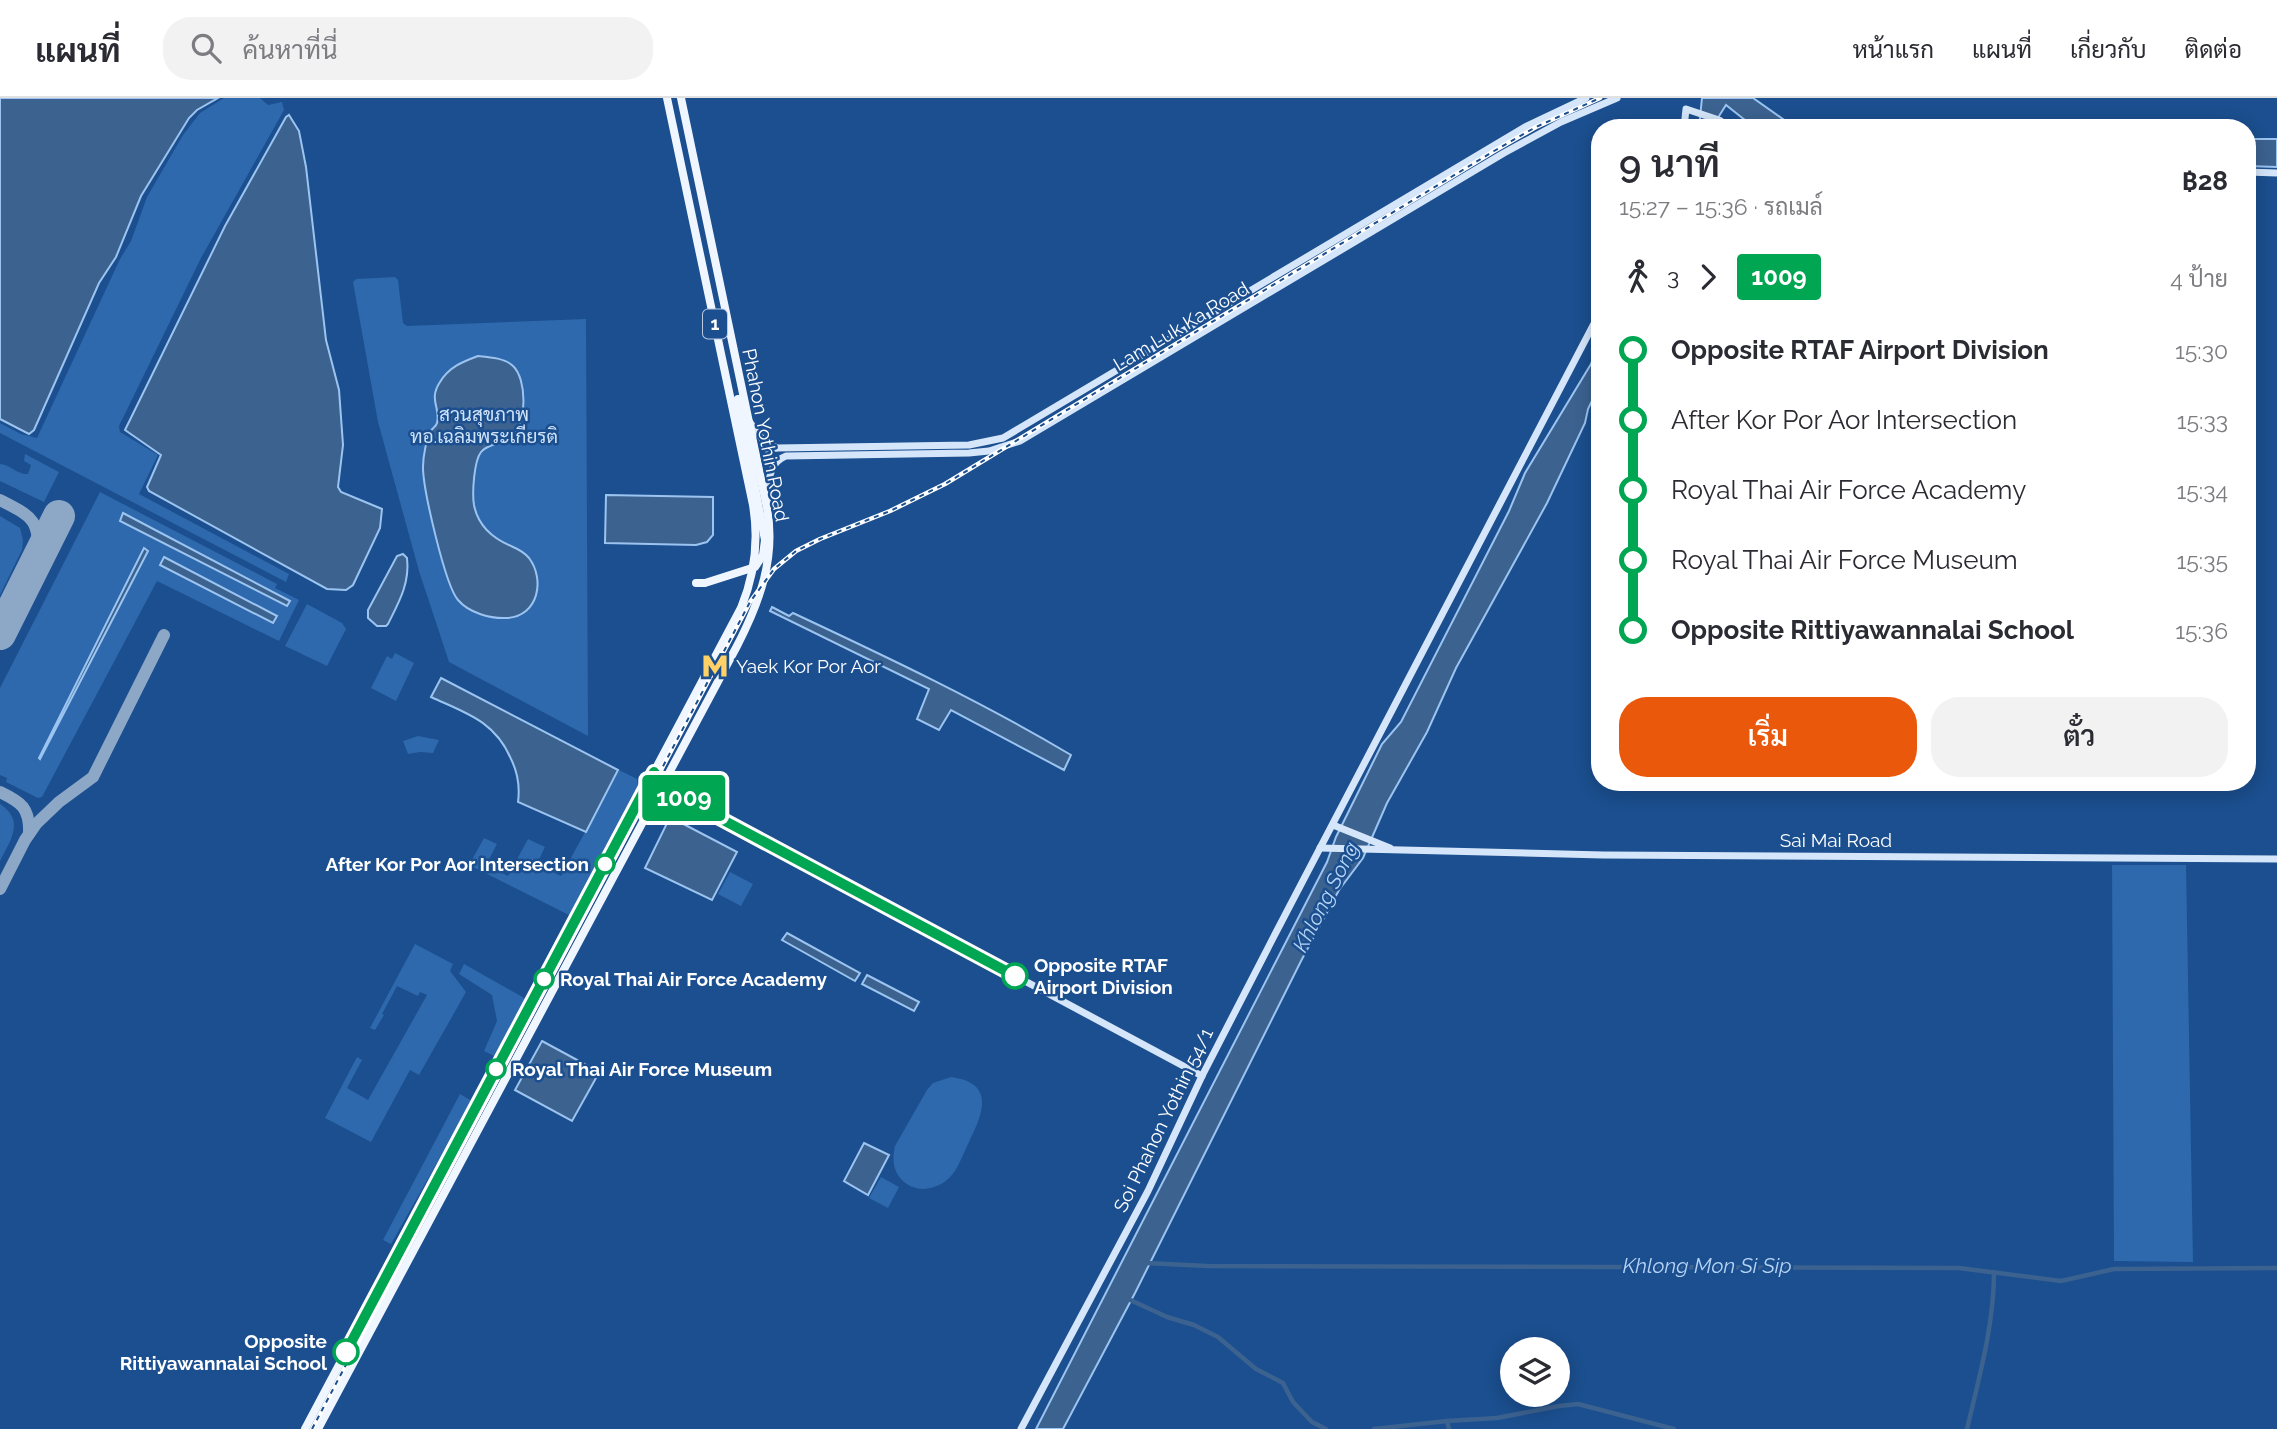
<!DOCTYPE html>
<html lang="th">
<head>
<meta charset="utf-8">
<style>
	:root { --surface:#fff; --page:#f2f2f3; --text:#2b2b33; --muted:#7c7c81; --line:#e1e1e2; --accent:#ea580c }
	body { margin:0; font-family:Raleway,Sarabun,sans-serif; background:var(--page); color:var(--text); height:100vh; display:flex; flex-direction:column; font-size:26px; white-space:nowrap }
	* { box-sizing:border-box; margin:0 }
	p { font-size:23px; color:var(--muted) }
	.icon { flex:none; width:38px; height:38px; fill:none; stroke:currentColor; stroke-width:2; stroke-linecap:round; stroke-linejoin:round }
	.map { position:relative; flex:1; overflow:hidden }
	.sheet { position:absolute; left:1591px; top:21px; width:665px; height:672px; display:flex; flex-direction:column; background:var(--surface); border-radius:28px; box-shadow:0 4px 18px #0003 }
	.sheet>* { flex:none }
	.badge { padding:0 14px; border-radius:5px; font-size:24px; line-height:46px }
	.buttons { position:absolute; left:1500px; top:1239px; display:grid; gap:14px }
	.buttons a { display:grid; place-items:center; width:70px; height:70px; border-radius:50%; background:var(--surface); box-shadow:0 4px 18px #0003; font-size:35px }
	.map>.badge { position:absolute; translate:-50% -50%; box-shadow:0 0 0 4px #fff }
	.legs { display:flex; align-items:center; gap:10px; height:77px; padding:0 28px; font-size:23px }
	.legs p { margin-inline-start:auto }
	.summary { display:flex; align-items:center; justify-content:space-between; height:119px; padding:0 28px }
	h1 { font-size:38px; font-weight:600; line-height:52px }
	.button { display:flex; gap:14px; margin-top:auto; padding:14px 28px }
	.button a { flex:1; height:80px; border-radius:28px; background:var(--accent); color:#fff; font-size:28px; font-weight:600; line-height:80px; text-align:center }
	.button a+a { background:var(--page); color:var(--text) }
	ul { padding:0 28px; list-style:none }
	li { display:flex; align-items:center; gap:24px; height:70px; font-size:26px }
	li i { display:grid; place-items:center; width:10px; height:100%; margin:0 9px; background:currentColor }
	li i::after { content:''; width:18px; height:18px; margin:-9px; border:5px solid; border-radius:50%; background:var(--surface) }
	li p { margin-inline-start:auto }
	li:first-child i { background:linear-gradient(#0000 50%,currentColor 0) }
	li:last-child i { background:linear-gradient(currentColor 50%,#0000 0) }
	header { display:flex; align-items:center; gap:42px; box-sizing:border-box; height:98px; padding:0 35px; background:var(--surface); border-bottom:2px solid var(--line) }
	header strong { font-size:33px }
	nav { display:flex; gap:38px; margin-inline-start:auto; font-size:24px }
	.search { width:490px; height:63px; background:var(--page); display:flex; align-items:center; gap:18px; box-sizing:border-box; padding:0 24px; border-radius:28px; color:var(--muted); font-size:26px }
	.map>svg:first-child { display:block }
	.green { fill:#2e69ad }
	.water { fill:#3c6290; stroke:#9cc4f0; stroke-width:2 }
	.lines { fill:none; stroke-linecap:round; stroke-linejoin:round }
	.canal { stroke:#3c6290; stroke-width:4.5 }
	.taxiway { stroke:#8da7c7; stroke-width:12 }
	.runway { stroke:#8da7c7; stroke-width:32 }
	.secondary { stroke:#d6e6fa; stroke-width:7 }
	.primary { stroke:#f0f6ff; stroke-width:8 }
	.rail-casing { stroke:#fff; stroke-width:4.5 }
	.rail { stroke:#1b4f8f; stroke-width:2; stroke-dasharray:5; stroke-linecap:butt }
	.primary-bridge { stroke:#f0f6ff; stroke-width:8 }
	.line-1-casing { stroke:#fff; stroke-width:16 }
	.line-1 { stroke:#00a651; stroke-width:10 }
	.stop-1-dot { fill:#fff; stroke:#00a651; stroke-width:3.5 }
	.labels { text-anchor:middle; stroke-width:5; stroke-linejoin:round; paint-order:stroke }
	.shield { fill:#1b4f8f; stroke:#bbcadd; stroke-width:2 }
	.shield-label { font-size:18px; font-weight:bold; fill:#fff }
	.street-label { font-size:19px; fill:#fff; stroke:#1b4f8f }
	.park-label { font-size:19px; fill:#cfe3fa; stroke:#1b4f8f }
	.poi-label { font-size:19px; fill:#fff; stroke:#1b4f8f; text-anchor:start }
	.stop-label { font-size:19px; font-weight:bold; fill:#fff; stroke:#1b4f8f; text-anchor:start }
	.water-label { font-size:21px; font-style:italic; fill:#b5d3f5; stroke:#1b4f8f }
</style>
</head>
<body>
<header>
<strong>แผนที่</strong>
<div class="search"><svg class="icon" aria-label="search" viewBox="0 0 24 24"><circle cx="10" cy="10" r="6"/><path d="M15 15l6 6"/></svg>ค้นหาที่นี่</div>
<nav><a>หน้าแรก</a><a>แผนที่</a><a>เกี่ยวกับ</a><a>ติดต่อ</a></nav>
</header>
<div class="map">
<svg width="2277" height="1331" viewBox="0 0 2277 1331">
	<rect width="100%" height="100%" fill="#1b4f8f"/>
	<g class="green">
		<polygon points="224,0 260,0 268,7 282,4 284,12 201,160 119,328 120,334 158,357 139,396 289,476 286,484 0,335 0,325 21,336 37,340 120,161 131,143 147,99 183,37 200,15"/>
		<polygon points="395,179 398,182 403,225 407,228 586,221 588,638 449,564 419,473 378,324 353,184 356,181"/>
		<path d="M25 356 59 374 44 404 0 383V366C9 366 18 377 28 376L31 367 24 363Z"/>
		<polygon points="100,394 277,486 275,490 299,502 279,543 157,483 42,699 38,700 6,684 7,680 0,677 0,590"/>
		<polygon points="0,418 20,430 23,442 22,452 0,497"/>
		<polygon points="307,506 342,525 346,531 327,568 285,548"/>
		<polygon points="395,555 414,565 396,603 371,590 387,558 392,561"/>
		<polygon points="418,638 439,642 433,655 420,654 408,656 403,643"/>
		<polygon points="619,672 637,681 638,687 569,817 469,767 484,740 497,746 486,767 508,778 528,741 545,749 537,766 561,778"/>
		<path d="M0 706C25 722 11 742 0 763Z"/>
		<polygon points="2112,767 2186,767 2193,1164 2114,1163"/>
		<polygon points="730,774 753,786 741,808 718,796"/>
		<polygon points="415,846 453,866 450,873 466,894 419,977 410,972 371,1044 325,1020 357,959 362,962 347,990 368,1002 427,897 420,894 418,898 397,888 382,916 384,917 375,932 370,930"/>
		<polygon points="464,866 526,901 496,959 484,953 497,923 492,897 459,876"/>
		<path d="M951 979C996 985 983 1016 969 1044 964 1054 960 1065 955 1073 944 1090 919 1098 903 1083 893 1074 892 1061 895 1048L927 992 933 985Z"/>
		<polygon points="460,996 472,1003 391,1146 383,1142"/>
		<polygon points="881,1079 899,1089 888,1110 869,1100"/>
	</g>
	<g class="water">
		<polygon points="0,0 218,0 197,12 189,20 141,98 116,159 99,185 34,332 29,336 0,321"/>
		<polygon points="1702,0 1753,0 1790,26 1802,30 1755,30 1726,7 1719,18 1717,30 1699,30"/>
		<polygon points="289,17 299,33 306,69 326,242 339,292 343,347 338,389 341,394 382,411 380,430 353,487 346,492 327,491 149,393 147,389 161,357 125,332 225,128 286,19"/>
		<polygon points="2247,41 2277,41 2277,69 2247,68"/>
		<polygon points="1599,244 1599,288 1588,311 1585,325 1547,405 1456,570 1427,634 1387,705 1363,760 1339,792 1301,863 1135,1195 1063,1331 1036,1331 1327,764 1336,739 1382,646 1401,624 1509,413 1525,375 1591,266"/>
		<path d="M478 258C489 259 505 260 513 268 527 281 527 325 513 338 504 346 488 345 481 354 474 363 472 395 474 407 478 428 492 440 511 448 518 451 524 454 529 460 545 481 539 518 507 520 491 521 469 515 458 502 445 487 423 391 423 369 423 359 426 342 431 333 433 329 436 329 437 325 441 310 428 302 440 284 449 269 462 264 478 258Z"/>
		<polygon points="606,397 713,399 713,437 707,444 696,447 605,445"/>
		<polygon points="123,415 290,503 287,508 120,423"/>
		<polygon points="144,450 148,453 40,661 39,660"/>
		<path d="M403 456 407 460C410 485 399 504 388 526L386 528H377L368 520V512L397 458Z"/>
		<polygon points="164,459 277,518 273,525 160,467"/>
		<path d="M772 509 789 518 793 515C887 559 982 604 1071 657L1064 672 951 612 939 632 917 621 929 591 770 513Z"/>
		<path d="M441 580 618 672 586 734 518 704C520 689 518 675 511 661 495 623 466 615 431 599Z"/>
		<polygon points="670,719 737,754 712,802 645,770"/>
		<polygon points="787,835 860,875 855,883 782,842"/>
		<polygon points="867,877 919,904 914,913 862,886"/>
		<polygon points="542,943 592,970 589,977 596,980 572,1023 515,992"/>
		<polygon points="864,1045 889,1057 868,1097 844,1083"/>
	</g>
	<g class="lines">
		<g class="canal">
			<polyline points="1146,1165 1207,1168 1959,1170 2061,1183 2114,1171 2277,1170"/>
			<polyline points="1126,1200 1167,1219 1194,1227 1218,1239 1256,1271 1283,1285 1293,1304 1312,1324 1326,1331"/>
			<polyline points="1447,1323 1497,1320 1559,1308 1578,1306 1674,1331"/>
			<polyline points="1374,1331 1447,1323 1449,1331"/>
			<path d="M1967 1331C1979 1280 1994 1227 1994 1174"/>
		</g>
		<g class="taxiway">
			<path d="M0 402C33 419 39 421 39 460"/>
			<path d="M0 694C21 704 30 710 29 735"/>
			<polyline points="0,791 25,742 36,726 59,704 93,679 164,537"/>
		</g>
		<polyline class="runway" points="0,536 59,418"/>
		<g class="secondary">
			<polyline points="1684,30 1686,11 1719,22 1731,30"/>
			<polyline points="2247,74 2277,75"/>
			<polyline points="749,323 763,342 777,350 969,347 1003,340 1525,29 1586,0"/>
			<polyline points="776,350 770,351 768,357 771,361 777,363"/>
			<path d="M767 408C770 389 765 366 786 358L969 355 989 353 1020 343 1504 55 1561 24 1617 0"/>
			<polyline points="649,683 672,694 1202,978"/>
			<polyline points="1333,727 1390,750"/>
			<polyline points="1320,750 1603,757 2277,761"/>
			<polyline points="1021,1331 1148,1093 1202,978 1271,844 1600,214"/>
		</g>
		<g class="primary">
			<path d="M305 1331 741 510C755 476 759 443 753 407L667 0"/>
			<path d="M318 1331 737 548C760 503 776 460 767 410L681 0"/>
		</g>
		<g class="rail-casing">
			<polyline id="rail" points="312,1331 750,504 774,471 796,453 820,441 890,413 945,386 1494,53 1536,29 1600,0"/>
		</g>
		<use href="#rail" class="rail"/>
		<polyline class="primary-bridge" points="696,485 705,485 755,469 763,457 765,442 738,301"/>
	</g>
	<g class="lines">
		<g class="line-1-casing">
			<polyline id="line-1" points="346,1254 654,674 672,694 697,708 1015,878"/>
		</g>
		<use href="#line-1" class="line-1"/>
	</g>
	<defs>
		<g id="metro-bare" transform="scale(2.1)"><path d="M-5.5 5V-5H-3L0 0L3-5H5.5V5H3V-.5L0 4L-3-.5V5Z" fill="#ffd166" stroke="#1b4f8f" stroke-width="2.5" paint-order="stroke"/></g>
	</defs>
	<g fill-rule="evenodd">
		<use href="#metro-bare" x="715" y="568"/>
	</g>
	<g class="stop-1-dot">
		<circle cx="605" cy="766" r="9"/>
		<circle cx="1015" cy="878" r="12"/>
		<circle cx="544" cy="881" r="9"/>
		<circle cx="496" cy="971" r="9"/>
		<circle cx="346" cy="1254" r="12"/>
	</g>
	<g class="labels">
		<rect class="shield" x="703" y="211.5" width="24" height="29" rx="5"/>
		<g class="shield-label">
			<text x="715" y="232">1</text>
		</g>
		<g class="street-label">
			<text transform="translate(1181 228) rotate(-31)" y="7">Lam Luk Ka Road</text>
			<text transform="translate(766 337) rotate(79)" y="7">Phahon Yothin Road</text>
			<text x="1836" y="749">Sai Mai Road</text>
			<text transform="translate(1163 1022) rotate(-64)" y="7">Soi Phahon Yothin 54/1</text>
		</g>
		<g class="park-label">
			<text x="484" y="323">สวนสุขภาพ<tspan x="484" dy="22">ทอ.เฉลิมพระเกียรติ</tspan></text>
		</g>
		<g class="poi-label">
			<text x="736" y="575">Yaek Kor Por Aor</text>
		</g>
		<g class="stop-label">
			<text x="589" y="773" text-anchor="end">After Kor Por Aor Intersection</text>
			<text x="1034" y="874">Opposite RTAF<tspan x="1034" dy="22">Airport Division</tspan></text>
			<text x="560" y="888">Royal Thai Air Force Academy</text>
			<text x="512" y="978">Royal Thai Air Force Museum</text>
			<text x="327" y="1250" text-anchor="end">Opposite<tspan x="327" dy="22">Rittiyawannalai School</tspan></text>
		</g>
		<g class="water-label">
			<text transform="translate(1326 799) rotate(-63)" y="7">Khlong Song</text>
			<text x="1707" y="1175">Khlong Mon Si Sip</text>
		</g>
	</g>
</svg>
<div class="buttons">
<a><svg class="icon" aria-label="layers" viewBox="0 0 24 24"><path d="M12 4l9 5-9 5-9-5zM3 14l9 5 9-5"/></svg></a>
</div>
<b class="badge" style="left:684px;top:700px;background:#00a651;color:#fff">1009</b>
<section class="sheet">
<div class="summary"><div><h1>9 นาที</h1><p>15:27 – 15:36 · รถเมล์</p></div><b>฿28</b></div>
<div class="legs"><svg class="icon" aria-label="walk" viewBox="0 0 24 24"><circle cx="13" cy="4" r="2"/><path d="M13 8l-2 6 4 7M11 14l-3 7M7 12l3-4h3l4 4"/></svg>3<svg class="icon" aria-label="forward" viewBox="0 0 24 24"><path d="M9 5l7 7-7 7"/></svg><b class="badge" style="background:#00a651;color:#fff">1009</b><p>4 ป้าย</p></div>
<ul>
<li><i style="color:#00a651"></i><b>Opposite RTAF Airport Division</b><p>15:30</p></li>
<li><i style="color:#00a651"></i><span>After Kor Por Aor Intersection</span><p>15:33</p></li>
<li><i style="color:#00a651"></i><span>Royal Thai Air Force Academy</span><p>15:34</p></li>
<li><i style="color:#00a651"></i><span>Royal Thai Air Force Museum</span><p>15:35</p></li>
<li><i style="color:#00a651"></i><b>Opposite Rittiyawannalai School</b><p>15:36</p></li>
</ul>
<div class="button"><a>เริ่ม</a><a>ตั๋ว</a></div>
</section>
</div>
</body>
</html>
